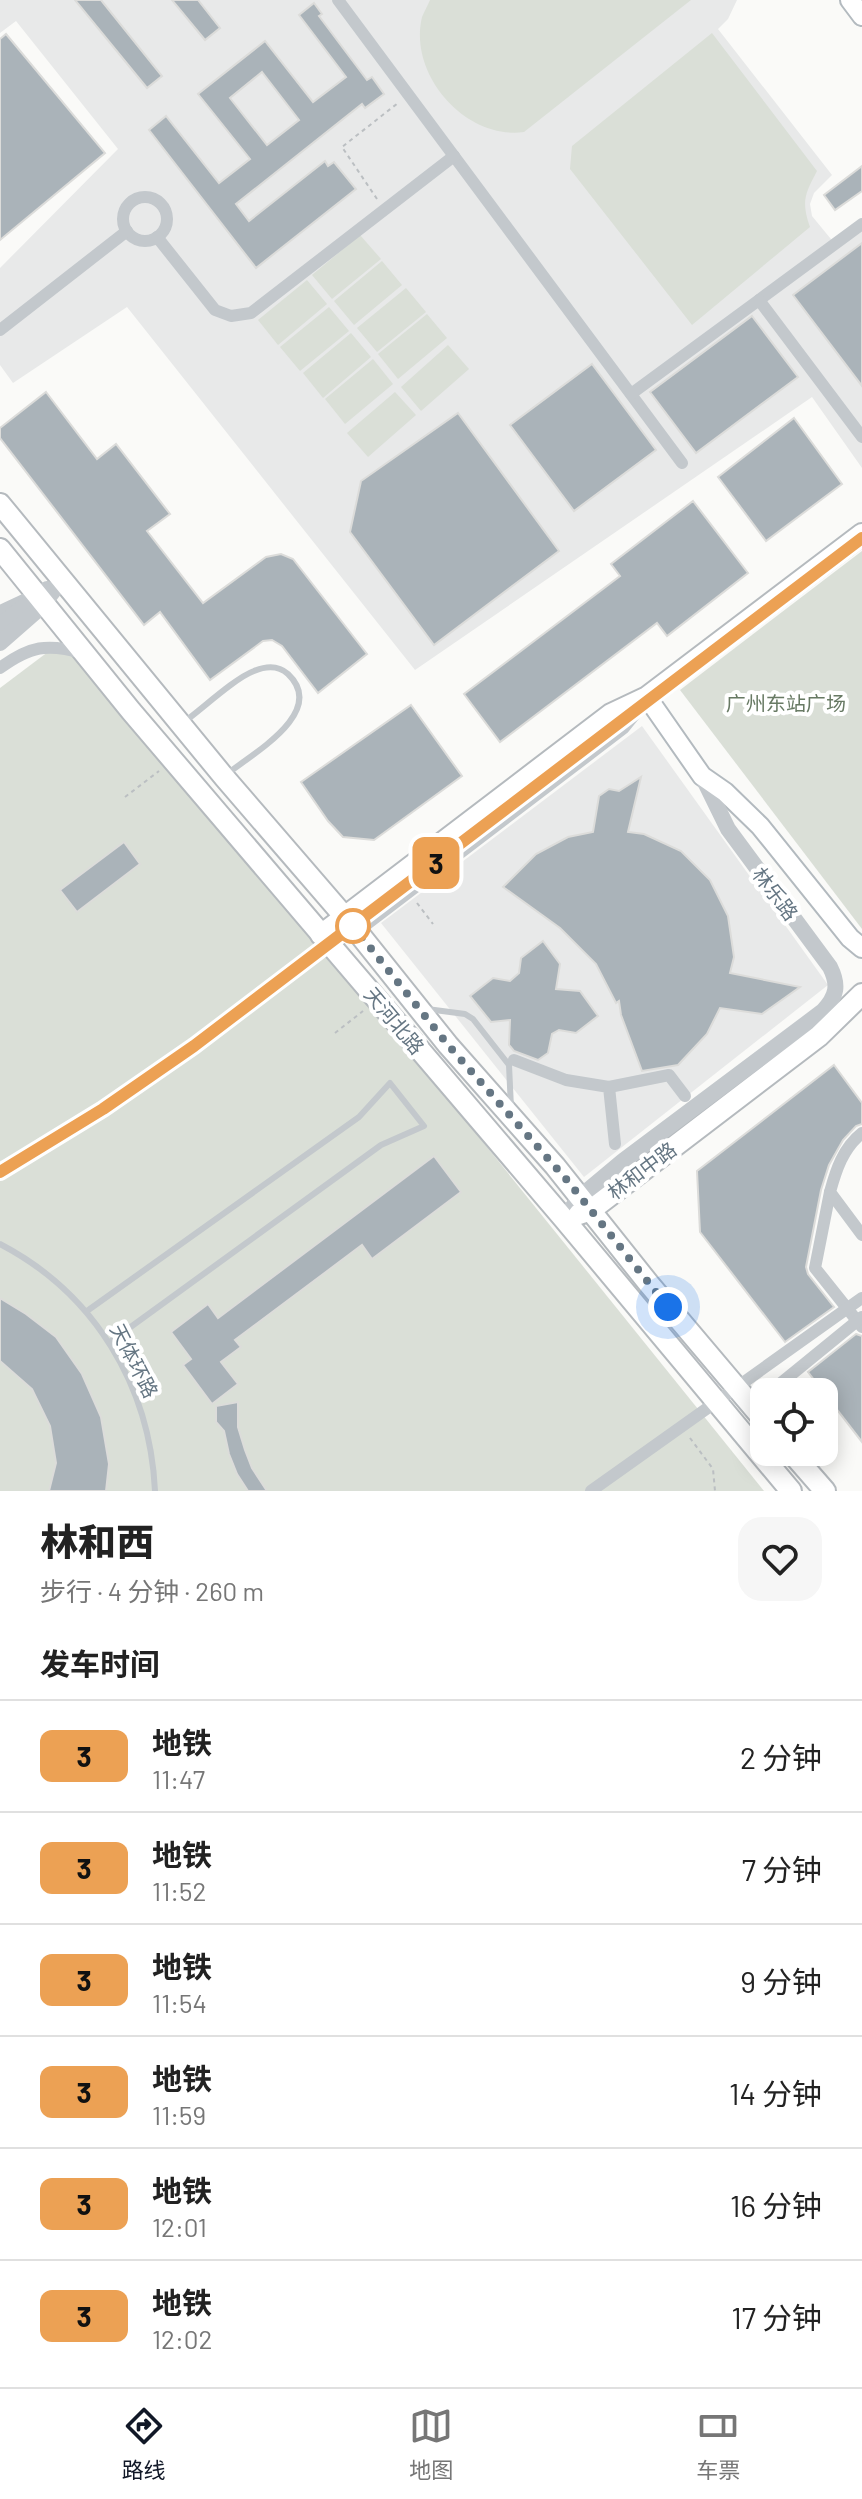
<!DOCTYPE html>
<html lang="zh">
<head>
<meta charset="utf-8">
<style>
	:root { --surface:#fff; --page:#f6f6f6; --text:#222; --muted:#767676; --line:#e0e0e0; --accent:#111827 }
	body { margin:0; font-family:Barlow,"Noto Sans SC",sans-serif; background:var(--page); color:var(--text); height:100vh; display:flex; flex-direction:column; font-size:30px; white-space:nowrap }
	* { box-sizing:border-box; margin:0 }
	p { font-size:26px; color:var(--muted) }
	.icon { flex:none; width:44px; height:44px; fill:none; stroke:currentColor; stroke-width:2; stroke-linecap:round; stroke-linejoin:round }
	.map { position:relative; height:1491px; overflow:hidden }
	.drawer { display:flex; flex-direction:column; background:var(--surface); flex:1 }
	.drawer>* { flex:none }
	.badge { padding:0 16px; border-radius:12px; font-size:28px; line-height:52px }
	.buttons { position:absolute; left:750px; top:1378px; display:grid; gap:16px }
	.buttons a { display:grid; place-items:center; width:88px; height:88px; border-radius:16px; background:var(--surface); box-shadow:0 4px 20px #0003; font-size:40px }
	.you { position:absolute; width:40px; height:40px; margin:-20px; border:6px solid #fff; border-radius:50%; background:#1a73e8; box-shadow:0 0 0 12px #1a73e833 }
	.map>.badge { position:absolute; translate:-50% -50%; box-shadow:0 0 0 4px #fff }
	h2 { padding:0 40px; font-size:30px; line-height:72px }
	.round { display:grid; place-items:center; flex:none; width:84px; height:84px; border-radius:24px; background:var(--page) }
	.headline { display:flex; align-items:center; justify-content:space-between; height:136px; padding:0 40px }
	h1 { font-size:38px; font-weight:800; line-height:60px }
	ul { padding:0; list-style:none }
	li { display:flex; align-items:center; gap:24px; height:112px; padding:0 40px; border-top:2px solid var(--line) }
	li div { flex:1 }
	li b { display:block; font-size:30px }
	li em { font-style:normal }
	li .badge { min-width:88px; font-weight:700; text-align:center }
	.dock { display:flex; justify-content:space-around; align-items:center; height:112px; border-top:2px solid var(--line); background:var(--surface); font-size:22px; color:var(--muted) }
	.dock a { display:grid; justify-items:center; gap:4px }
	.dock .selected { color:var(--accent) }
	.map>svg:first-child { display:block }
	.built { fill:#e8e9e9 }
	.green { fill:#dadfd7 }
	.building { fill:#aab3b9; stroke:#dcdcda; stroke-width:2; fill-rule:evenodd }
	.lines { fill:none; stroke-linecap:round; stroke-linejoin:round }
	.secondary-casing { stroke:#b3babf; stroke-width:22 }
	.primary-casing { stroke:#b5babe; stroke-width:24 }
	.path { stroke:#bbbfc2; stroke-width:2; stroke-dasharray:4 4; stroke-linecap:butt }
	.service { stroke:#c3c8cc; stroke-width:6 }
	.minor { stroke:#c3c8cc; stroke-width:12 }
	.tertiary { stroke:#c3c8cc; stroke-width:16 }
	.secondary { stroke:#fff; stroke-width:18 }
	.primary { stroke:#fff; stroke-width:20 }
	.line-casing { stroke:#fff; stroke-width:18 }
	.line { stroke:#eca154; stroke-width:12 }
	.walk { stroke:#657683; stroke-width:8; stroke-dasharray:0 14.4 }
	.stop-dot { fill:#fff; stroke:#eca154; stroke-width:4 }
	.labels { text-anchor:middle; stroke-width:8; stroke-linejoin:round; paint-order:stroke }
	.park-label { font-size:20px; fill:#687a64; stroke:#fff }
	.street-label { font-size:20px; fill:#657683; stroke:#fff }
</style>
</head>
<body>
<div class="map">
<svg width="862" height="1491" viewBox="0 0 862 1491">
	<rect width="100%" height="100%" fill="#fafaf8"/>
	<g class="built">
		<polygon points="0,0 737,0 728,19 718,29 832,175 814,193 810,204 812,216 835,244 862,224 862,468 812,397 415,670 127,307 13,383 0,365 0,268 118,149 16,21 0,33"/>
		<polygon points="642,726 828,985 584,1177 381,923"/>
	</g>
	<g class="green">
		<path d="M430 0H691L524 132C466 140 408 75 422 17 424 12 428 5 430 0Z"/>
		<path d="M712 33 817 171C805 194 801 201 810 227L692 325 570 169 572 146Z"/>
		<polygon points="360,235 381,259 332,299 312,275"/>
		<polygon points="382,261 402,285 354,325 334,301"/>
		<polygon points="307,280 327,304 278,345 258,320"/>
		<polygon points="406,288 426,312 377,352 357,328"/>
		<polygon points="329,307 349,331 300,371 280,347"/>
		<polygon points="427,314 447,338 398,379 378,354"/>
		<polygon points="351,333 371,357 323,398 303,373"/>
		<polygon points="448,345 469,369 421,411 401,387"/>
		<polygon points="373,359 393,384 345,424 325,399"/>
		<polygon points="395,392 416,415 368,457 347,433"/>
		<polygon points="862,551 862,929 680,690"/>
		<polygon points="73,633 764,1491 0,1491 0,688"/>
	</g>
	<g class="building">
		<polygon points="75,0 101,0 162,76 147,88"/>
		<polygon points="172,0 198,0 220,28 205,40"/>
		<path d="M314 3 322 14 319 16 367 80 372 77 384 94 365 108 362 104 236 204 249 221 325 161 328 166 334 162 356 189 256 268 149 130 166 116 219 183 250 159 198 94 265 41 313 102 346 77 299 15ZM262 72 299 120 267 145 230 98Z"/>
		<polygon points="6,34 105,153 0,240 0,39"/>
		<polygon points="862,166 862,191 835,210 824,195"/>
		<polygon points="862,243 862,386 793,295"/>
		<polygon points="752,316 798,377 696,453 650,392"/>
		<polygon points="592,364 656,450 574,511 510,425"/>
		<polygon points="46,392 97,459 116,444 170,514 147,531 203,603 266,557 281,554 293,559 367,654 318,693 282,646 272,640 263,641 210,680 160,612 144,625 0,438 0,428"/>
		<polygon points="458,413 559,551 434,645 350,532 361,481"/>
		<polygon points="794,418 842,484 766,541 718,477"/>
		<polygon points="693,501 748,573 667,636 657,623 500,742 464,694 620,576 611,564"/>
		<polygon points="411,705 462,776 374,840 343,837 328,821 301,782"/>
		<polygon points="641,777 628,832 644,834 681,851 710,880 728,916 734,957 730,973 800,987 762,1014 720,1008 707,1034 678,1065 642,1071 621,1015 619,1001 616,1003 596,964 560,928 503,887 536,854 568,837 593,832 599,796 609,789 619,791"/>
		<polygon points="124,842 140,864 77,912 60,890"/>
		<polygon points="543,941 560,964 556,989 580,991 598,1016 576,1033 559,1030 552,1034 548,1053 538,1060 514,1051 509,1045 510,1020 491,1022 470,996 493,978 510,981 519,973 521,958"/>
		<polygon points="834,1065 862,1103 862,1124 856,1126 843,1140 829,1165 821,1190 806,1267 808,1274 834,1307 785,1342 700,1232 697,1171"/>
		<polygon points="434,1156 461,1192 372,1259 362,1245 235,1340 241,1347 221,1362 238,1384 212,1404 183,1365 191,1359 171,1332 208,1304 218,1318"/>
		<polygon points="0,1298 26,1314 56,1337 82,1374 101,1417 109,1464 106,1491 49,1491 56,1463 50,1426 32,1389 0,1361"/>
		<polygon points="856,1334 862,1336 862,1442 808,1372"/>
		<polygon points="238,1402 238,1427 245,1450 252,1468 267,1491 248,1491 237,1474 229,1454 224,1431 216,1422 216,1406"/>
	</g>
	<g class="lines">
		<g class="secondary-casing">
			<g id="secondary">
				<polyline points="850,0 862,16"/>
				<polyline points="647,697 702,776 725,792 760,826 850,938 862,948"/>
			</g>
		</g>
		<g class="primary-casing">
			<g id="primary">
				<polyline points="0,504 224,777 356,930 448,1045 555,1166 649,1284 764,1420"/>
				<polyline points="0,549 131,711 564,1219 791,1491"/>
				<polyline points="321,935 611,714 647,697 862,534"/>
				<polyline points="579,1214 591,1210 819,1036 862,994"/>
				<polyline points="791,1452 825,1491"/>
			</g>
		</g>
		<g class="path">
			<polyline points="377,199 342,147 398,103"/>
			<polyline points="125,797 159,771"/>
			<polyline points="417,903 433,924"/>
			<polyline points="335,1033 363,1011"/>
			<polyline points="690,1438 713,1469 715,1491"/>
		</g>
		<g class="service">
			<path d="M184 722C202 709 235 678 254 671 266 666 278 665 288 674 328 712 252 754 227 774"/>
			<polyline points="427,1009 465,1014 473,1019 509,1065 511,1108"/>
			<path d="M0 1244C94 1293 150 1385 155 1491"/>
			<polyline points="87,1311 359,1117 390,1083 424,1126 381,1145 110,1342"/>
		</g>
		<g class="minor">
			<polyline points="338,0 682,463"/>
			<circle cx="145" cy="219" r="22"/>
			<polyline points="157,237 215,310 231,316 251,313 454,156"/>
			<polyline points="759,300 862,224"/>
			<polyline points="0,330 127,231"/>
			<polyline points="631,394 759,300 862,437"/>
			<polyline points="0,611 26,599"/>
			<path d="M0 668C30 646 47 643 83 653"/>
			<polyline points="514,1060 566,1080 609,1087 615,1144"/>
			<polyline points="609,1087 669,1075 685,1096"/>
			<path d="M862 1133C843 1148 836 1170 830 1192L862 1235"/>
			<polyline points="830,1192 815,1268 862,1327"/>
			<polyline points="770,1392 862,1317"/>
			<polyline points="591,1491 862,1298"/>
		</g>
		<g class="tertiary">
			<polyline points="0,625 47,589"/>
			<polyline points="0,643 40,608 62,580"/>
			<polyline points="356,930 622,727 644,700"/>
			<path d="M564 1219 580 1197 623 1161 823 1011C837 996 839 985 830 967L728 829 702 776"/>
		</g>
		<use href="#secondary" class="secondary"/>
		<use href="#primary" class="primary"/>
	</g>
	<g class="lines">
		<g class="line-casing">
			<polyline id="line" points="0,1172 103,1109 194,1046 862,538"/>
		</g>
		<use href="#line" class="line"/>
		<polyline class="walk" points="353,926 448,1045 566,1179 668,1307"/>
	</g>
	<circle class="stop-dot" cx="353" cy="926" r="16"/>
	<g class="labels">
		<g class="park-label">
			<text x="786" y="711">广州东站广场</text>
		</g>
		<g class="street-label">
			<text transform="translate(775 894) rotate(53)" y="7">林乐路</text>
			<text transform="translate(394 1021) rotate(50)" y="7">天河北路</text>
			<text transform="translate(642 1171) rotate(-37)" y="7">林和中路</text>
			<text transform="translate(134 1361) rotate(63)" y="7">天体环路</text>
		</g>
	</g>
</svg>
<div class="buttons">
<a><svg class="icon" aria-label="locate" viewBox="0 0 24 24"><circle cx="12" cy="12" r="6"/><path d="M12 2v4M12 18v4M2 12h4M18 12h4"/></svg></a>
</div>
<div class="you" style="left:668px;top:1307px"></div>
<b class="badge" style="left:436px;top:863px;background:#eca154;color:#111">3</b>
</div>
<section class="drawer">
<div class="headline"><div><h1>林和西</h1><p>步行 · 4 分钟 · 260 m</p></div><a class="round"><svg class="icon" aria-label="heart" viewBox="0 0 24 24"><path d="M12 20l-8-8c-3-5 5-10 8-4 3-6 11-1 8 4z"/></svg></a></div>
<h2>发车时间</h2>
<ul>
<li><span class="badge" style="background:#eca154;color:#111">3</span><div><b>地铁</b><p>11:47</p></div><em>2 分钟</em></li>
<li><span class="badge" style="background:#eca154;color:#111">3</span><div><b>地铁</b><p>11:52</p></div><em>7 分钟</em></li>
<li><span class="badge" style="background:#eca154;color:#111">3</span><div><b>地铁</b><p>11:54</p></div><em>9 分钟</em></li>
<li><span class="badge" style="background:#eca154;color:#111">3</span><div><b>地铁</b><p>11:59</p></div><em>14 分钟</em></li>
<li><span class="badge" style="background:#eca154;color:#111">3</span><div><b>地铁</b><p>12:01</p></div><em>16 分钟</em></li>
<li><span class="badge" style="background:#eca154;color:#111">3</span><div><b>地铁</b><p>12:02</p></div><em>17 分钟</em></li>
</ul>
</section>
<nav class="dock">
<a class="selected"><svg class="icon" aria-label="directions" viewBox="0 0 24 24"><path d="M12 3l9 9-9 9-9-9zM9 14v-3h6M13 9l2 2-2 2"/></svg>路线</a>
<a><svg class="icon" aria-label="map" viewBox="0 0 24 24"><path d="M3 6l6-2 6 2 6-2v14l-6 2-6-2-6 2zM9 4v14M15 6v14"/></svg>地图</a>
<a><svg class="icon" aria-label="tickets" viewBox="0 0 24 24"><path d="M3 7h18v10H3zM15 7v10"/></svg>车票</a>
</nav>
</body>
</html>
